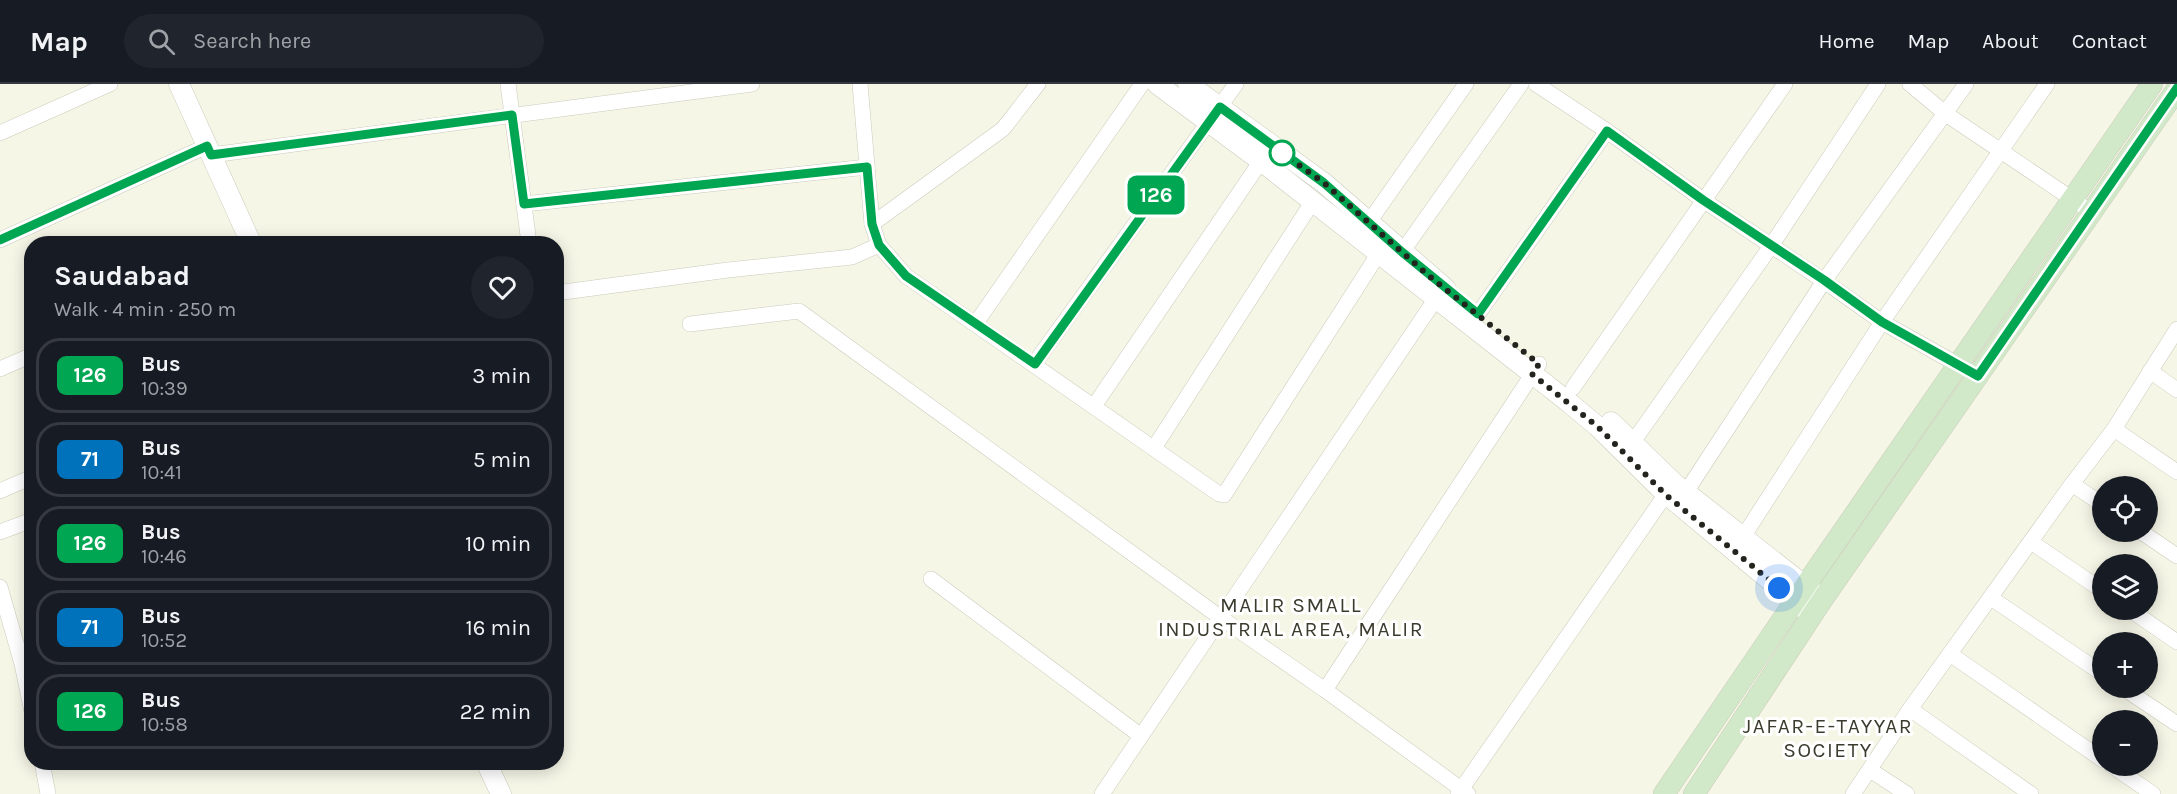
<!DOCTYPE html>
<html lang="en">
<head>
<meta charset="utf-8">
<style>
	:root { --surface:#171b24; --page:#20242c; --text:#f1f3f6; --muted:#9ea1a6; --line:#363941 }
	body { margin:0; font-family:Karla,sans-serif; background:var(--page); color:var(--text); height:100vh; display:flex; flex-direction:column; font-size:22px; white-space:nowrap }
	* { box-sizing:border-box; margin:0 }
	p { font-size:20px; color:var(--muted) }
	.icon { flex:none; width:33px; height:33px; fill:none; stroke:currentColor; stroke-width:2; stroke-linecap:round; stroke-linejoin:round }
	.map { position:relative; flex:1; overflow:hidden }
	.sheet { position:absolute; left:24px; top:152px; width:540px; height:534px; display:flex; flex-direction:column; background:var(--surface); border-radius:24px; box-shadow:0 3px 15px #0003 }
	.sheet>* { flex:none }
	.badge { padding:0 12px; border-radius:9px; font-size:21px; line-height:39px }
	.fabs { position:absolute; left:2092px; top:392px; display:grid; gap:12px }
	.fabs a { display:grid; place-items:center; width:66px; height:66px; border-radius:50%; background:var(--surface); box-shadow:0 3px 15px #0003; font-size:30px }
	.you { position:absolute; width:30px; height:30px; margin:-15px; border:4px solid #fff; border-radius:50%; background:#1a73e8; box-shadow:0 0 0 9px #1a73e833 }
	.map>.badge { position:absolute; translate:-50% -50%; box-shadow:0 0 0 3px #fff }
	.round { display:grid; place-items:center; flex:none; width:63px; height:63px; border-radius:32px; background:var(--page) }
	.overview { display:flex; align-items:center; justify-content:space-between; height:102px; padding:0 30px }
	h1 { font-size:28px; font-weight:700; line-height:45px }
	ul { padding:0; list-style:none }
	li { display:flex; align-items:center; gap:18px; height:75px; margin:0 12px 9px; padding:0 18px; border:3px solid var(--line); border-radius:24px }
	li div { flex:1 }
	li b { display:block; font-size:22px }
	li em { font-style:normal }
	li .badge { min-width:66px; font-weight:700; text-align:center }
	header { display:flex; align-items:center; gap:36px; box-sizing:border-box; height:84px; padding:0 30px; background:var(--surface); border-bottom:2px solid var(--line) }
	header strong { font-size:28px }
	nav { display:flex; gap:33px; margin-inline-start:auto; font-size:21px }
	.search { width:420px; height:54px; background:var(--page); display:flex; align-items:center; gap:15px; box-sizing:border-box; padding:0 21px; border-radius:33px; color:var(--muted); font-size:22px }
	.map>svg:first-child { display:block }
	.lines { fill:none; stroke-linecap:round; stroke-linejoin:round }
	.minor-casing { stroke:#cacbbb; stroke-width:16 }
	.tertiary-casing { stroke:#cacbbb; stroke-width:21 }
	.secondary-casing { stroke:#cacbbb; stroke-width:22 }
	.minor { stroke:#fff; stroke-width:15 }
	.tertiary { stroke:#fff; stroke-width:20 }
	.secondary { stroke:#d2e9c9; stroke-width:21 }
	.line-casing { stroke:#fff; stroke-width:14 }
	.line { stroke:#00a651; stroke-width:9 }
	.walk { stroke:#24241e; stroke-width:6; stroke-dasharray:0 10.8 }
	.stop-dot { fill:#fff; stroke:#00a651; stroke-width:3 }
	.labels { text-anchor:middle; stroke-width:6; stroke-linejoin:round; paint-order:stroke }
	.neighbourhood-label { font-size:21px; letter-spacing:1.5px; fill:#3b3b2e; stroke:#fff }
</style>
</head>
<body>
<header>
<strong>Map</strong>
<div class="search"><svg class="icon" aria-label="search" viewBox="0 0 24 24"><circle cx="10" cy="10" r="6"/><path d="M15 15l6 6"/></svg>Search here</div>
<nav><a>Home</a><a>Map</a><a>About</a><a>Contact</a></nav>
</header>
<div class="map">
<svg width="2177" height="710" viewBox="0 0 2177 710">
	<rect width="100%" height="100%" fill="#f5f6e6"/>
	<g class="lines">
		<g class="minor-casing">
			<g id="minor">
				<polyline points="508,0 529,159"/>
				<polyline points="860,0 872,140 879,161 906,192 1219,410 1224,411 1379,169"/>
				<polyline points="1536,0 1607,47 1703,116 1824,197 1882,238 1978,292"/>
				<polyline points="1910,0 1946,30 2081,121"/>
				<polyline points="0,49 110,0"/>
				<polyline points="211,71 752,0"/>
				<polyline points="524,120 867,83"/>
				<polyline points="1369,138 1466,0"/>
				<polyline points="872,140 1003,45 1038,0"/>
				<polyline points="0,156 207,62"/>
				<polyline points="1402,168 1521,0"/>
				<polyline points="556,209 728,186 852,173 879,161"/>
				<polyline points="1478,230 1607,47"/>
				<polyline points="976,239 1142,0"/>
				<polyline points="690,240 799,227 1221,534 1325,606 1468,710"/>
				<polyline points="1034,280 1236,0"/>
				<polyline points="0,285 32,271"/>
				<polyline points="2150,287 2177,306"/>
				<polyline points="1573,304 1785,0"/>
				<polyline points="1094,322 1261,77"/>
				<polyline points="2114,345 2177,388"/>
				<polyline points="1633,358 1771,162 1878,0"/>
				<polyline points="1154,364 1313,117"/>
				<polyline points="2072,400 2103,421"/>
				<polyline points="0,407 32,393"/>
				<polyline points="1686,408 1824,197 1966,0"/>
				<polyline points="2140,447 2177,472"/>
				<polyline points="0,448 32,436"/>
				<polyline points="1743,453 1882,238 2047,0"/>
				<polyline points="2031,458 2103,507"/>
				<polyline points="931,495 1141,652"/>
				<polyline points="0,503 22,580 32,628"/>
				<polyline points="1991,514 2103,590"/>
				<polyline points="2129,525 2177,558"/>
				<polyline points="1950,570 2103,676"/>
				<polyline points="2122,603 2177,640"/>
				<polyline points="1325,606 1539,280"/>
				<polyline points="1910,625 2031,710"/>
				<polyline points="42,678 48,710"/>
				<polyline points="2111,681 2153,710"/>
				<polyline points="1870,686 1907,710"/>
				<polyline points="1102,710 1441,207"/>
				<polyline points="1458,710 1666,410"/>
				<polyline points="1853,710 1910,625 2072,400 2114,345 2177,245"/>
			</g>
		</g>
		<g class="tertiary-casing">
			<g id="tertiary">
				<polyline points="179,0 251,159"/>
				<polyline points="1157,0 1261,77 1567,317 1597,342 1666,410 1808,528"/>
				<polyline points="1188,0 1324,99 1446,205"/>
				<polyline points="1611,338 1675,400 1818,512"/>
				<polyline points="486,678 501,710"/>
			</g>
		</g>
		<g class="secondary-casing">
			<g id="secondary">
				<polyline points="1664,710 1806,501 2152,0"/>
				<polyline points="1694,710 1822,516 2177,5"/>
			</g>
		</g>
		<use href="#minor" class="minor"/>
		<use href="#tertiary" class="tertiary"/>
		<use href="#secondary" class="secondary"/>
	</g>
	<g class="lines">
		<g class="line-casing">
			<polyline id="line" points="0,156 207,62 211,71 512,31 524,120 867,83 872,140 879,161 906,192 1035,280 1220,23 1324,99 1402,168 1478,230 1607,47 1703,116 1824,196 1882,238 1978,292 2177,4"/>
		</g>
		<use href="#line" class="line"/>
		<polyline class="walk" points="1282,69 1324,99 1429,192 1539,280 1532,290 1597,342 1666,411 1779,504"/>
	</g>
	<circle class="stop-dot" cx="1282" cy="69" r="12"/>
	<g class="labels">
		<g class="neighbourhood-label">
			<text x="1291" y="528">MALIR SMALL<tspan x="1291" dy="24">INDUSTRIAL AREA, MALIR</tspan></text>
			<text x="1828" y="649">JAFAR-E-TAYYAR<tspan x="1828" dy="24">SOCIETY</tspan></text>
		</g>
	</g>
</svg>
<div class="fabs">
<a><svg class="icon" aria-label="locate" viewBox="0 0 24 24"><circle cx="12" cy="12" r="6"/><path d="M12 2v4M12 18v4M2 12h4M18 12h4"/></svg></a>
<a><svg class="icon" aria-label="layers" viewBox="0 0 24 24"><path d="M12 4l9 5-9 5-9-5zM3 14l9 5 9-5"/></svg></a>
<a>+</a>
<a>−</a>
</div>
<div class="you" style="left:1779px;top:504px"></div>
<b class="badge" style="left:1156px;top:111px;background:#00a651;color:#fff">126</b>
<section class="sheet">
<div class="overview"><div><h1>Saudabad</h1><p>Walk · 4 min · 250 m</p></div><a class="round"><svg class="icon" aria-label="heart" viewBox="0 0 24 24"><path d="M12 20l-8-8c-3-5 5-10 8-4 3-6 11-1 8 4z"/></svg></a></div>
<ul>
<li><span class="badge" style="background:#00a651;color:#fff">126</span><div><b>Bus</b><p>10:39</p></div><em>3 min</em></li>
<li><span class="badge" style="background:#0072bc;color:#fff">71</span><div><b>Bus</b><p>10:41</p></div><em>5 min</em></li>
<li><span class="badge" style="background:#00a651;color:#fff">126</span><div><b>Bus</b><p>10:46</p></div><em>10 min</em></li>
<li><span class="badge" style="background:#0072bc;color:#fff">71</span><div><b>Bus</b><p>10:52</p></div><em>16 min</em></li>
<li><span class="badge" style="background:#00a651;color:#fff">126</span><div><b>Bus</b><p>10:58</p></div><em>22 min</em></li>
</ul>
</section>
</div>
</body>
</html>
